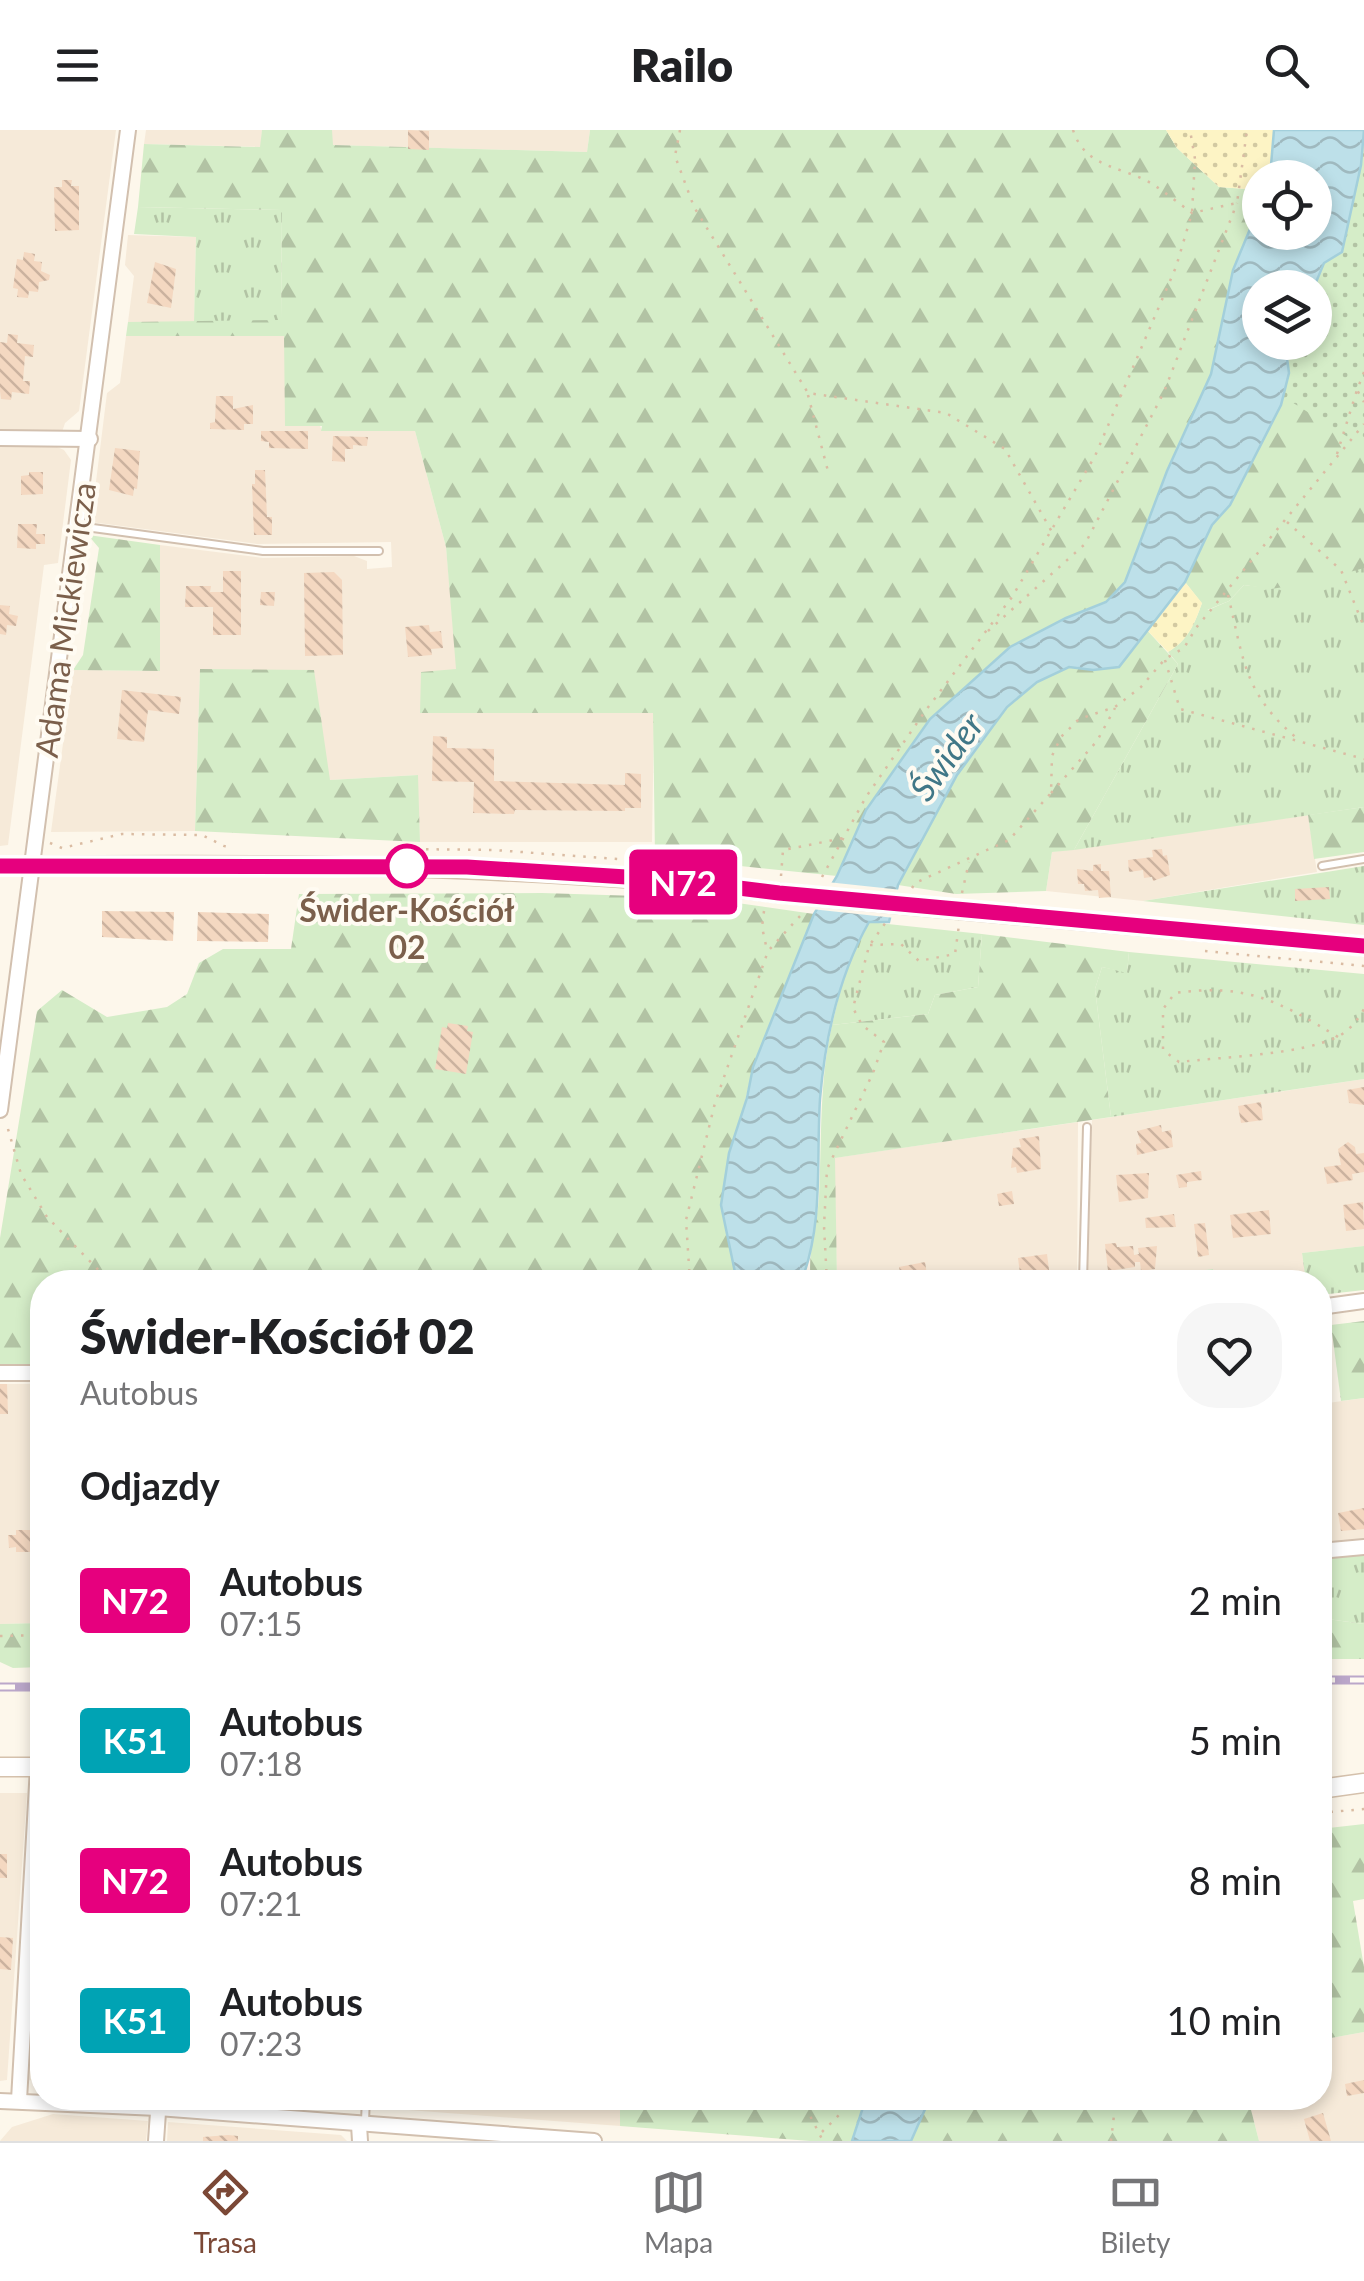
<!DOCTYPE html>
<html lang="pl">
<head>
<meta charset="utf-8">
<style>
	:root { --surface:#fff; --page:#f6f6f6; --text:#202124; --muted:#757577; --line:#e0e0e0; --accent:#7b4836 }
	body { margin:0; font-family:Lato,sans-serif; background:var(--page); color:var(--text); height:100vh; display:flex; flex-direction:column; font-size:38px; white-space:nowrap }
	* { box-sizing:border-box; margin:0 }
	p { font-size:32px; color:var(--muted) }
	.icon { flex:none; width:55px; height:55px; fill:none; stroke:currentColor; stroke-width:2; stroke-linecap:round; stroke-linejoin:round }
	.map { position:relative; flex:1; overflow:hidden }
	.details { position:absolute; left:30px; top:1140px; width:1302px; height:840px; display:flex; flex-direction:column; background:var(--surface); border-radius:40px; box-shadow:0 5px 15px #0003 }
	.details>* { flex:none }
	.badge { padding:0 20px; border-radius:8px; font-size:35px; line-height:65px }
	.controls { position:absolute; left:1242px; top:30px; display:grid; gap:20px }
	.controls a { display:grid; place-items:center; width:90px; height:90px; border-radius:50%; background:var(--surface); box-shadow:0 5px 15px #0003; font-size:50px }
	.map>.badge { position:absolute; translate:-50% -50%; box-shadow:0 0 0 5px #fff }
	h2 { padding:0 50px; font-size:38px; line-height:90px }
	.round { display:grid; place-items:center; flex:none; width:105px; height:105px; border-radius:40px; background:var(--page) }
	.summary { display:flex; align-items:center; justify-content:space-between; height:170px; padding:0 50px }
	h1 { font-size:48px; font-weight:800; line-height:75px }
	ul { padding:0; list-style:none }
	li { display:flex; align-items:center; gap:30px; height:140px; padding:0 50px }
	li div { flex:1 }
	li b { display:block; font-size:38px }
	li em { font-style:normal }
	li .badge { min-width:110px; font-weight:700; text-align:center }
	header { display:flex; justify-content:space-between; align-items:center; height:130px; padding:0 50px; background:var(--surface); font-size:45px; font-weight:800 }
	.tabs { display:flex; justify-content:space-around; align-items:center; height:140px; border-top:2px solid var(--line); background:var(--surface); font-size:28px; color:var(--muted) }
	.tabs a { display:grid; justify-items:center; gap:5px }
	.tabs .current { color:var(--accent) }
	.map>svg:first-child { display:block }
	.residential { fill:#f6ead9 }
	.grass { fill:url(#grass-tufts) }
	.forest { fill:url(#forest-firs) }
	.sand { fill:url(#sand-dots) }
	.park { fill:url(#park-dots) }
	.water { fill:url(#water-waves); stroke:#a3cfdb; stroke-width:2.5 }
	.pier { fill:#fdf7eb }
	.building { fill:url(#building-back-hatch) }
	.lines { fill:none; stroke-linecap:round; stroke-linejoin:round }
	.lane-casing { stroke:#d2c0af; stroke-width:10 }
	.street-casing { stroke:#d2c0af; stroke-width:18 }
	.secondary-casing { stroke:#d5c1ac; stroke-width:21 }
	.path { stroke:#dabca3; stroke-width:2.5; stroke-dasharray:2.5 8; stroke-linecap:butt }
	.lane { stroke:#fff; stroke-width:6 }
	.street { stroke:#fff; stroke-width:14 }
	.secondary { stroke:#fff; stroke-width:18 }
	.rail-casing { stroke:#bba7ca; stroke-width:9 }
	.rail { stroke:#fffbf2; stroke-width:5; stroke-dasharray:15; stroke-linecap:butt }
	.secondary-bridge-casing { stroke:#d5c1ac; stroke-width:21; stroke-linecap:butt }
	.secondary-bridge { stroke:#fff; stroke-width:18 }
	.line-casing { stroke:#fff; stroke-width:22 }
	.line { stroke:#e6007e; stroke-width:15 }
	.stop-dot { fill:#fff; stroke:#e6007e; stroke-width:5 }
	.labels { text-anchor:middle; stroke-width:8; stroke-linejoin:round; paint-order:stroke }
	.street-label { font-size:32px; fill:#7b5f4b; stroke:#fffbf2 }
	.stop-label { font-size:32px; font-weight:bold; fill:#7b5f4b; stroke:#fffbf2 }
	.water-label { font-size:35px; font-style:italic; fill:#407787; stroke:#fffbf2 }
</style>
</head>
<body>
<header><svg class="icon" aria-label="menu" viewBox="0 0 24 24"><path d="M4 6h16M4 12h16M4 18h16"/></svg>Railo<svg class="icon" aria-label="search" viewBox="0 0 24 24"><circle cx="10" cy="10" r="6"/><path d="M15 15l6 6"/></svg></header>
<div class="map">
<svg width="1364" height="2011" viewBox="0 0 1364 2011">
	<defs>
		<pattern id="grass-tufts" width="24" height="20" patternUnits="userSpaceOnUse" patternTransform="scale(2.5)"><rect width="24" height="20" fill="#d5edc8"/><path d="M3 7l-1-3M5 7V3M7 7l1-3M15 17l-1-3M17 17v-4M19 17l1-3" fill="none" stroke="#b2c3a4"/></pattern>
		<pattern id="forest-firs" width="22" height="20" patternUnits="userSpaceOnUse" patternTransform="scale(2.5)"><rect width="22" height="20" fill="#d5edc8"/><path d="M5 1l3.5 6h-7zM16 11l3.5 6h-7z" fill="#b2c3a4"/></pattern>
		<pattern id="sand-dots" width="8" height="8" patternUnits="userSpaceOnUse" patternTransform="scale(2.5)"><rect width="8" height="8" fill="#fdf4c5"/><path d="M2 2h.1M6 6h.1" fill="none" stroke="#d2c9a2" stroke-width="1.8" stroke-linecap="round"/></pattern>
		<pattern id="park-dots" width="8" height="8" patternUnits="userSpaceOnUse" patternTransform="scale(2.5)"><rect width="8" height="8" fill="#d5edc8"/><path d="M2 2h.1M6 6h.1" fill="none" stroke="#b2c3a4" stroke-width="1.8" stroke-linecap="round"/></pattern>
		<pattern id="water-waves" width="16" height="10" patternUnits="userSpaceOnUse" patternTransform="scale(2.5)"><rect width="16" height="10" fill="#bde0e9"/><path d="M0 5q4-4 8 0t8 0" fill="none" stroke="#9fb9bf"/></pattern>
		<pattern id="building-back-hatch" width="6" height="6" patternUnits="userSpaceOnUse" patternTransform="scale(2.5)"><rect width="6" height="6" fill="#f4d8c1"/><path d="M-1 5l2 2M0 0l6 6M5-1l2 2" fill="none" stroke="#cbb29f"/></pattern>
	</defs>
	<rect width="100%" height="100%" fill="#fdf7eb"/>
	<g class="residential">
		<polygon points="0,0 116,0 79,281 65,293 57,317 64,320 71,330 58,433 44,435 8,715 0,716"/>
		<polygon points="146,0 262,0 261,17 144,14"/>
		<polygon points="332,0 590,0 587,22 332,15"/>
		<polygon points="128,105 196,107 194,192 128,192 134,146 125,135"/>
		<polygon points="255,205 285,206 322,301 415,301 446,417 457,540 420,583 654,583 652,712 420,712 417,645 330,650 200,540 195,701 51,702 73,540 160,541 160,415 263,428 354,426 367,431 367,439 392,437 391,412 257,414 91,392 107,263 120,253 126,206"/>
		<polygon points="1308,685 1317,742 1143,771 1046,761 1052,722"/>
		<polygon points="1364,949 1364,1116 1302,1123 1306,1152 1215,1152 1213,1139 1114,1152 1087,1152 1092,990"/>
		<polygon points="1078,992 1077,1152 837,1152 834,1028"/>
		<polygon points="1320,1216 1328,1273 1364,1268 1364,1410 1320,1414"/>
		<polygon points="0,1254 42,1254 42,1493 0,1494"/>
		<polygon points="0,1663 27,1663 7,1950 0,1951"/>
		<polygon points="42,1737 42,1952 28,1950"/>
		<polygon points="1364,1902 1364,2011 1259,2011 1248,1968 1320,1968 1320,1910"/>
		<polygon points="370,1968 620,1968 620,1996 369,1977"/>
		<polygon points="53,1984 148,1991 146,2011 0,2011 12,1997"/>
		<polygon points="168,1992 341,2005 347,2011 167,2011"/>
	</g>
	<g class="grass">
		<polygon points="138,77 282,80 281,191 194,192 196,107 134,104"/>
		<path d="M1359 437 1364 438V677L1074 720 1178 534 1168 522C1188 510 1194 495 1202 473L1208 480 1229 471 1244 455C1285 461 1320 450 1359 437Z"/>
		<polygon points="1364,736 1364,795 1143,771"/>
		<polygon points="869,792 982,804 978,857 935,865 928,884 832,895 848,829"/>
		<polygon points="1129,822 1364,844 1364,949 1111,987 1095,859 1102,837 1127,842"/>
		<polygon points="1364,1116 1364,1160 1320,1165 1320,1152 1306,1152 1302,1123"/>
		<polygon points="1364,1423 1364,1494 1320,1488 1320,1428"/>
	</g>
	<g class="forest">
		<polygon points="262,0 332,0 333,15 587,22 590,0 1166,0 1177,18 1219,57 1260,60 1260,75 1233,140 1211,244 1167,341 1125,452 1106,472 1066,488 1010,517 930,589 866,680 837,746 655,727 653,583 420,583 421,542 456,539 446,417 415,301 321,301 322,296 285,296 284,206 126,206 128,192 281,190 282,80 138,77 144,14 260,17"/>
		<polygon points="1364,13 1364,438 1315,452 1271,459 1244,455 1229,471 1207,480 1185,452 1212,395 1230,375 1281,276 1295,213 1315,212 1314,157 1338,128"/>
		<polygon points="88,405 160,415 160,541 73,540 83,525 99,418"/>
		<path d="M1146 499 1178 534 1074 720 1052 722 1046 761 956 764 898 755C936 684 983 567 1065 539 1073 536 1105 538 1118 537Z"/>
		<polygon points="200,539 314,540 330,650 418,645 420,712 195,701"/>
		<polygon points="1364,677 1364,722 1314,729 1308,685"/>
		<polygon points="542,763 702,768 814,784 753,937 721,1075 737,1152 42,1152 42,1234 0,1234 0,1108 37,881 62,860 107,887 167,877 187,864 199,833 223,819 291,819 299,764"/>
		<path d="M982 804 1129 822 1127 843 1102 837 1095 859 1111 987 835 1028 837 1152H811C807 1122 817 1097 819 1067 822 1009 819 952 832 895L928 884 935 865 978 857Z"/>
		<polygon points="1213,1139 1215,1152 1114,1152"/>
		<polygon points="1364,1191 1364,1268 1341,1271 1331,1195"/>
		<polygon points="1320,1488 1364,1494 1364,1529 1320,1529"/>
		<polygon points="42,1493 42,1537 13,1538 0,1532 0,1494"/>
		<polygon points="1364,1694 1364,1769 1353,1771 1364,1837 1364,1902 1320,1910 1320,1699"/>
		<polygon points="620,1968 866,1968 852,2011 810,2011 620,1996"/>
		<polygon points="930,1968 1248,1968 1259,2011 911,2011"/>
	</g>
	<g class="sand">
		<polygon points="1166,0 1274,0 1269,47 1260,48 1260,60 1219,57 1177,18"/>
		<path d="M1185 452 1202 473C1194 495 1188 510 1168 522L1146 499Z"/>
	</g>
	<path class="park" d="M1364 13V317L1282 266C1284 259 1289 249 1289 242 1289 229 1286 225 1295 213L1315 212 1314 157 1324 133 1343 122Z"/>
	<g class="water">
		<path d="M1274 0H1364L1361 35 1342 122 1324 133 1314 157 1260 158V212L1295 213 1287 228 1289 243 1281 275 1230 375 1212 395 1185 452 1119 537 1093 540 1069 537 1037 552 1007 577 957 645 898 755 889 792H869C839 845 825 908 820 969 816 1031 824 1094 801 1152H737L721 1075 729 1023 747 968 753 937 814 784 837 746 866 680 930 589 1010 517 1066 488 1106 472 1125 452 1167 341 1211 244 1233 140 1260 75V102H1315V48L1270 47Z"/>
		<polygon points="866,1968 930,1968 911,2011 852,2011"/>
	</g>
	<polygon class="pier" points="827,752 902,760 895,788 811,779"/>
	<g class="building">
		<polygon points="408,0 429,1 429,20 408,19"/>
		<polygon points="62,50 72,50 71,56 79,56 79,100 55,101 54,57 62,57"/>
		<polygon points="24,122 35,124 34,131 42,132 41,141 50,145 49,150 39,152 38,162 29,161 28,168 17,167 18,159 13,158 17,129 23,130"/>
		<polygon points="155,132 176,139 171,178 147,173"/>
		<polygon points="8,204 18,205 17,213 34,215 33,227 25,226 23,251 30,251 29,264 12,262 11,270 1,269 0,261 0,212 7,213"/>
		<polygon points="216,266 233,266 233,279 253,275 253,294 244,294 244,300 210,299 210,293 215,292"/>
		<polygon points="261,301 308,301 308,319 269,318 269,312 261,311"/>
		<polygon points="333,306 368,307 367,316 353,315 353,319 345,319 345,332 332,331"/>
		<polygon points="115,318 140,321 137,359 134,358 133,366 109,360"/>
		<polygon points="255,340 265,340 267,387 272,387 272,405 254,405 252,354 255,354"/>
		<polygon points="29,342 43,342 43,364 21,365 21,346 29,345"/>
		<polygon points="18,394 37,394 36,404 45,404 45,414 36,414 36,419 17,418"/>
		<polygon points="223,441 241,441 241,505 213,505 213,477 185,477 186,456 211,456 210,462 223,462"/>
		<polygon points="334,442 342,450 343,525 305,526 304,443"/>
		<polygon points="261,462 275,462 274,476 260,475"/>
		<polygon points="0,475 10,476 9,484 18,486 16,496 7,495 6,505 0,504"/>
		<polygon points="429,495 430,502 441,501 443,518 431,519 432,525 408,527 405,497"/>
		<polygon points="122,560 181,567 179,584 148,580 144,612 117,609"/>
		<polygon points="433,606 447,607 447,618 494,619 494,651 625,655 625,643 641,644 641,678 625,678 625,681 515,680 514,684 473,683 474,652 432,651"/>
		<polygon points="1162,719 1163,726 1167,725 1170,745 1153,751 1152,747 1144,748 1143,740 1129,742 1128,730 1153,727 1152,720"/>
		<polygon points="1101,734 1101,741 1109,741 1111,767 1099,768 1098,760 1085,761 1084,754 1078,754 1077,739 1093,741 1093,735"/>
		<polygon points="1329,757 1330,769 1295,771 1295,759"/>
		<polygon points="102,781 174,782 173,811 102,807"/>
		<polygon points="198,782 269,784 268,812 197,811"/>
		<polygon points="448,893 468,896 467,901 473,902 466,944 435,939 442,897 447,898"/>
		<polygon points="1364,957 1364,975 1349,973 1347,960"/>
		<polygon points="1261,972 1263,990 1241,993 1238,976"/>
		<polygon points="1161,995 1162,1002 1171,1000 1173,1017 1137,1025 1136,1014 1141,1013 1137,1001"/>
		<polygon points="1039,1006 1041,1039 1017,1043 1016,1037 1011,1038 1013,1018 1021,1017 1019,1009"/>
		<polygon points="1348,1012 1355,1017 1356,1024 1364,1023 1364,1042 1352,1044 1353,1050 1327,1054 1324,1037 1341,1035 1338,1019"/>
		<polygon points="1201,1041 1202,1050 1187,1052 1187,1057 1179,1058 1176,1045"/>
		<polygon points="1149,1043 1148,1068 1119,1072 1116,1045"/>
		<polygon points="1012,1061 1014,1074 999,1076 997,1064"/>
		<polygon points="1363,1072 1364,1099 1346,1101 1343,1075"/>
		<polygon points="1269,1080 1271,1104 1233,1108 1230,1085"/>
		<polygon points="1174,1084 1176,1097 1146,1098 1145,1088"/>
		<polygon points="1205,1093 1209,1125 1198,1127 1194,1094"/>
		<polygon points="1116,1113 1117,1117 1133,1116 1134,1125 1139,1124 1138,1118 1157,1116 1155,1139 1141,1141 1140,1132 1135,1132 1135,1137 1108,1141 1105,1114"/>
		<polygon points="1047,1124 1050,1147 1021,1151 1018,1128"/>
		<polygon points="925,1132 928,1151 902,1152 899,1137"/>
		<polygon points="0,1254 7,1254 8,1284 0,1284"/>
		<polygon points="1364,1378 1364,1399 1341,1401 1338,1383"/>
		<polygon points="32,1397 42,1400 42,1422 16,1422 16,1417 9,1418 8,1405 16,1405 16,1400 31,1400"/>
		<rect x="0" y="1724" width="7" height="24"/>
		<polygon points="0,1807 13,1808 11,1840 0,1839"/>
		<polygon points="1364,1950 1364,1963 1347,1966 1345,1954"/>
		<polygon points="561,1968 597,1968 595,1979 577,1977 577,1972"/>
		<polygon points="1323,1983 1331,2011 1310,2011 1304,1989"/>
		<polygon points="228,2005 238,2006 238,2011 203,2011 203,2007"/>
	</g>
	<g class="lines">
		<g class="lane-casing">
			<g id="lane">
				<polyline points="78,396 263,421 379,421"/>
				<polyline points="1322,736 1364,729"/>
				<polyline points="1083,1152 1087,997"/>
				<polyline points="365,1991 366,1968"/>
			</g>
		</g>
		<g class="street-casing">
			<g id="street">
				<polyline points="0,308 90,309"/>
				<polyline points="0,980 128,0"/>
				<polyline points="1320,1177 1364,1171"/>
				<polyline points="0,1243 42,1243"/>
				<polyline points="1320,1421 1364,1417"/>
				<polyline points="19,1970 38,1637"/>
				<polyline points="0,1971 158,1978 594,2011"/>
				<polyline points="359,1995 360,2011"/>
				<polyline points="156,2011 159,1968"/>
			</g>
		</g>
		<g class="secondary-casing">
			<g id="secondary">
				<path d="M0 736C260 734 520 732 779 763"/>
				<polyline points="960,780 1364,816"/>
				<polyline points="0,1637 42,1637"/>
				<polyline points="1320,1659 1364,1653"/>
			</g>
		</g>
		<g class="path">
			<polyline points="680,0 675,26 694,77 808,263 946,283 1005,319 1052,402"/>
			<path d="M1073 0C1085 39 1124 36 1154 55 1167 64 1180 74 1192 83L1237 73 1247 0"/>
			<polyline points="1364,242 1357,260 1364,272"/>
			<polyline points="808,265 829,345"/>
			<polyline points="1337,324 1357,260"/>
			<polyline points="1287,392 1341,440 1364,497"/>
			<path d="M1228 465C1244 531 1244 565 1299 610"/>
			<polyline points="988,501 1085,414 1164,262 1237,73"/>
			<polyline points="1165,530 1180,579 1364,629"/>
			<polyline points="1051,663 1097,611 1115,578"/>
			<polyline points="50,713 62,718 122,704 202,705 224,716 232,717"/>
			<polyline points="405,719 494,720 631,730"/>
			<polyline points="781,746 783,720 844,708"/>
			<polyline points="822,747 866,667 926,580 1012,467 1095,326 1176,137 1192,83 1195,29 1190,0"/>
			<polyline points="912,758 915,753 1009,710 1051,663 1052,626 1061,607 1079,589 1115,577 1141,557 1165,529 1184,518 1196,498 1364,294"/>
			<polyline points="962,763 969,732"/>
			<polyline points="764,781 762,797 767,820"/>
			<polyline points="870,815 901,814 919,831 955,824 959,795"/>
			<polyline points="1205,821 1364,836"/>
			<path d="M1338 907C1279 871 1246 853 1175 863L1163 879V920L1179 932C1221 927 1300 925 1337 907 1348 902 1358 890 1364 879"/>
			<polyline points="8,999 21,1044 47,1087 110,1152"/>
			<polyline points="690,1152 686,1090 715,973 768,821 801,785"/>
			<polyline points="827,1152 824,1096 827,1039 873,943 884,912 862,895 853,878 869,816 886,792"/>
			<polyline points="0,1506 42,1505"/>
			<polyline points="1320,1683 1364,1679"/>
			<polyline points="801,1968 823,2011"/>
			<polyline points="822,2002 844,1980 846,1968"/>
			<polyline points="1111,2011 1116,1968"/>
		</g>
		<use href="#lane" class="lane"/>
		<use href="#street" class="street"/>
		<use href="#secondary" class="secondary"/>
		<g class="rail-casing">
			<g id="rail">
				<polyline points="1320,1550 1364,1550"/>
				<polyline points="0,1557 42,1557"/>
			</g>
		</g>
		<use href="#rail" class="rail"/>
		<g class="secondary-bridge-casing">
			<polyline id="secondary-bridge" points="779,763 960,780"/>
		</g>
		<use href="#secondary-bridge" class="secondary-bridge"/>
	</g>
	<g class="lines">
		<g class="line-casing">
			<polyline id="line" points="0,736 467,737 674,750 779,763 1364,816"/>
		</g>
		<use href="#line" class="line"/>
	</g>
	<circle class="stop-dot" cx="407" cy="736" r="20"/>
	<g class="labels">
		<g class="street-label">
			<text transform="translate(66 490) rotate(-82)" y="11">Adama Mickiewicza</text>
		</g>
		<g class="stop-label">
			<text x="407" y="792">Świder-Kościół<tspan x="407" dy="37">02</tspan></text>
		</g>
		<g class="water-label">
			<text transform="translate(947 627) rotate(-54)" y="12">Świder</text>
		</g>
	</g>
</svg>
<div class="controls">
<a><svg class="icon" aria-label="locate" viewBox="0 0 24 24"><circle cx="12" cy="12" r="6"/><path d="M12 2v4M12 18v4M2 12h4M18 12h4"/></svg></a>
<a><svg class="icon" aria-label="layers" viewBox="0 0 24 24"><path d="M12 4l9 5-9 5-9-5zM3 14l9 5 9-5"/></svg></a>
</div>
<b class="badge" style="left:683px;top:752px;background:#e6007e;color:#fff">N72</b>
<section class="details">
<div class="summary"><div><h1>Świder-Kościół 02</h1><p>Autobus</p></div><a class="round"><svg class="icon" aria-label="heart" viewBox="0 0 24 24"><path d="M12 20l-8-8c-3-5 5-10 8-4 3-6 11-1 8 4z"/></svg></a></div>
<h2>Odjazdy</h2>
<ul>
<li><span class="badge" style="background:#e6007e;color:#fff">N72</span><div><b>Autobus</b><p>07:15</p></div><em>2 min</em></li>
<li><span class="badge" style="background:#00a3b4;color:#fff">K51</span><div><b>Autobus</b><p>07:18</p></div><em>5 min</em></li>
<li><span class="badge" style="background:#e6007e;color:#fff">N72</span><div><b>Autobus</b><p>07:21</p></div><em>8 min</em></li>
<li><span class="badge" style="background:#00a3b4;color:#fff">K51</span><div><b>Autobus</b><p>07:23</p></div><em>10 min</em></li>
</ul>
</section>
</div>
<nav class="tabs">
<a class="current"><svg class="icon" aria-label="directions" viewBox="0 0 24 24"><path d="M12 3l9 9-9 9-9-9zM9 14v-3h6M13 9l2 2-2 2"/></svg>Trasa</a>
<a><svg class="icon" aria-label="map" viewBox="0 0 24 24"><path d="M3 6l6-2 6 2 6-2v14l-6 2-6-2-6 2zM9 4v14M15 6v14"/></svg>Mapa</a>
<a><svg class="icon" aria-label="tickets" viewBox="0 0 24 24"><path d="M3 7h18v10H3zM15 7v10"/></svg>Bilety</a>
</nav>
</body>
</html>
